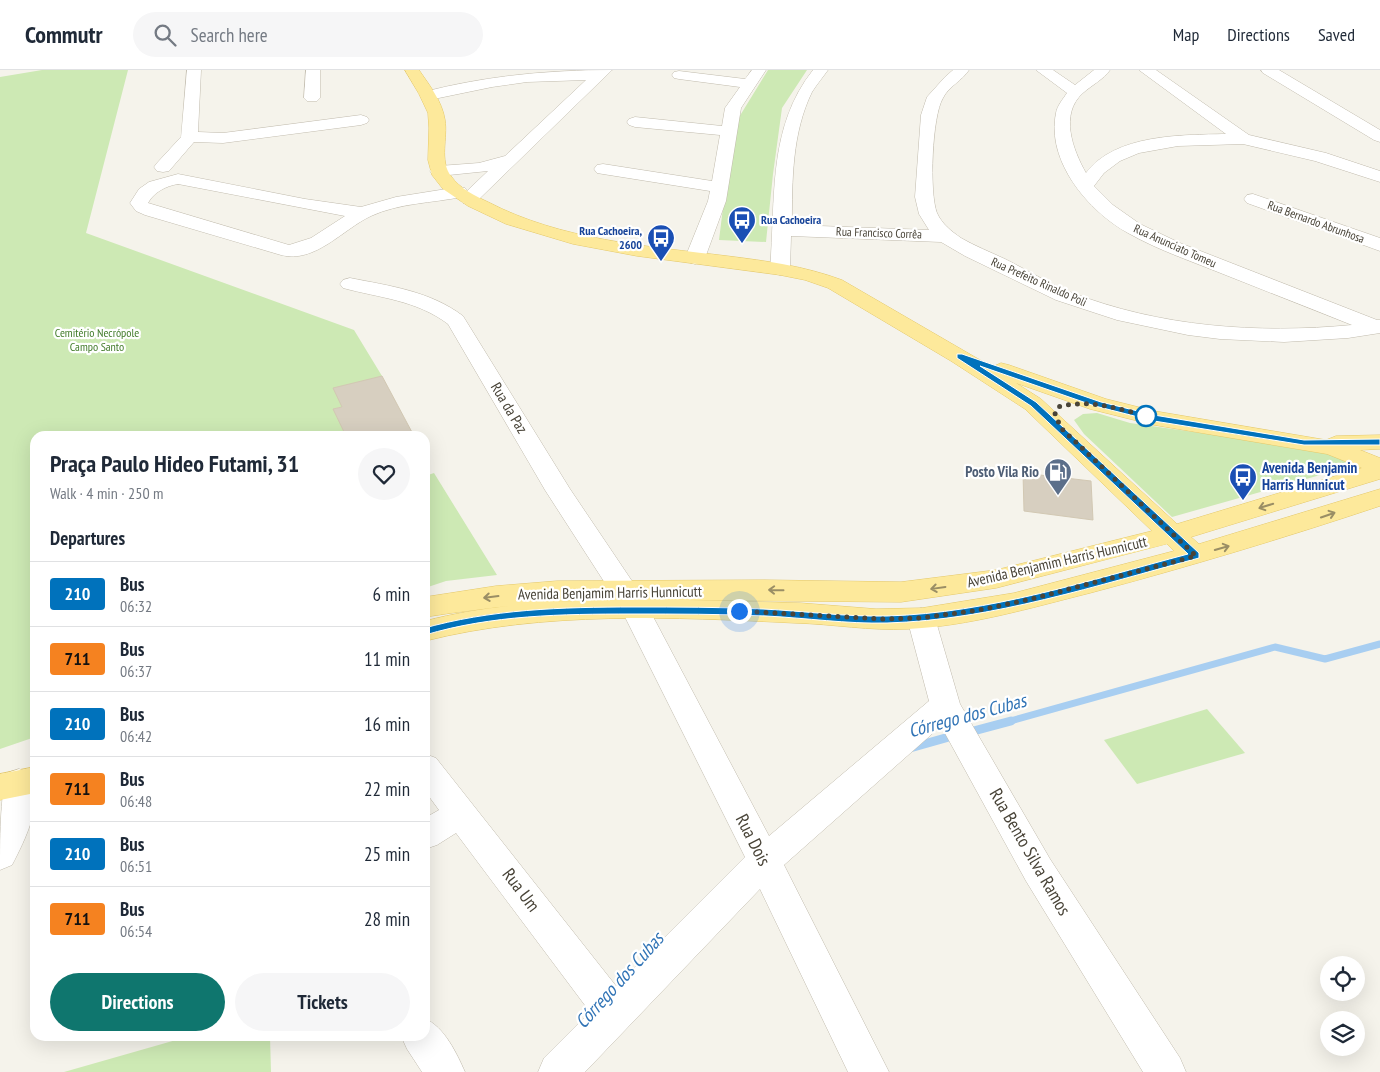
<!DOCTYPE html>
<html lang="en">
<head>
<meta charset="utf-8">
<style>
	:root { --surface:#fff; --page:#f6f6f7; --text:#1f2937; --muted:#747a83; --line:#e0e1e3; --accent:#0f766e }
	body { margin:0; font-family:"PT Sans Narrow",sans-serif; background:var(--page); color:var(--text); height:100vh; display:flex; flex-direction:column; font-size:19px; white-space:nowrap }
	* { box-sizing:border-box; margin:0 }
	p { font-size:16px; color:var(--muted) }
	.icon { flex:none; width:28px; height:28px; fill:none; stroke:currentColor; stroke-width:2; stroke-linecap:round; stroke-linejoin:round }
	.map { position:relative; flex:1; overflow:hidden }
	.details { position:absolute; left:30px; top:361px; width:400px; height:610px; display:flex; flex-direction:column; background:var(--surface); border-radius:15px; box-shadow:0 5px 20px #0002 }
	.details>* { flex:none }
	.badge { padding:0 10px; border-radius:4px; font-size:18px; line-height:32px }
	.buttons { position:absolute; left:1320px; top:886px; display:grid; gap:10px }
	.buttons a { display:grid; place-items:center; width:45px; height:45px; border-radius:50%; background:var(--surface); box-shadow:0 5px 20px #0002; font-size:25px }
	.you { position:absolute; width:25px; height:25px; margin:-12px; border:4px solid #fff; border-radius:50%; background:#1a73e8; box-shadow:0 0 0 8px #1a73e833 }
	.map>.badge { position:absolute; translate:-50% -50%; box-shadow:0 0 0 2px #fff }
	h2 { padding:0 20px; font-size:19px; line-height:45px }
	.round { display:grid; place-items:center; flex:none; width:52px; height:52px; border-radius:26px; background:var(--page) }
	.overview { display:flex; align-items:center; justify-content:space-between; height:85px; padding:0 20px }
	h1 { font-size:24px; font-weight:800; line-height:38px }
	.primary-button { display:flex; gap:10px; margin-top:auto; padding:10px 20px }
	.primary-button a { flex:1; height:58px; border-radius:30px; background:var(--accent); color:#fff; font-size:20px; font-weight:800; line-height:58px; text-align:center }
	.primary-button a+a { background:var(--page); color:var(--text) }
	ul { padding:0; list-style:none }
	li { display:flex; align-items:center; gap:15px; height:65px; padding:0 20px; border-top:1px solid var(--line) }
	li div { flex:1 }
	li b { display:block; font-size:19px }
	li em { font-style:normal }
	li .badge { min-width:55px; font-weight:700; text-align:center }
	header { display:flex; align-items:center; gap:30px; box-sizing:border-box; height:70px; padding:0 25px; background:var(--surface); border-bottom:1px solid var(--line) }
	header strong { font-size:24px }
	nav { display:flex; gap:28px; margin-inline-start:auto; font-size:18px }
	.search { width:350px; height:45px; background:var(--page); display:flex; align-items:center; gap:12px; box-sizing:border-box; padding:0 18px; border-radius:28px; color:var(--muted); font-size:19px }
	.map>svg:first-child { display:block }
	.green { fill:#cde9b4 }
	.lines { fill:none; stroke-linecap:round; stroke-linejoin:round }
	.stream-far1 { stroke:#a8cef1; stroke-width:7 }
	.stream { stroke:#a8cef1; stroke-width:9 }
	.building { fill:#d7cfc0; stroke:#d2c8b3 }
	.minor-casing { stroke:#c1bbad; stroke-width:1 }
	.major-casing { stroke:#e4c86a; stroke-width:1 }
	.minor { fill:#fff; fill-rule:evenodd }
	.major { fill:#fde99b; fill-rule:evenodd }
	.oneway { stroke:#9a8e65 }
	.line { fill:#0072bc; stroke:#fff }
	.walk { stroke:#494438; stroke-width:5; stroke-dasharray:0 9 }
	.stop-dot { fill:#fff; stroke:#0072bc; stroke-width:2.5 }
	.labels { text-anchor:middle; stroke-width:4.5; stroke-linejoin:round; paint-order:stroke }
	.far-transit-label { font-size:12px; font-weight:bold; fill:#164399; stroke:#fff; text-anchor:start }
	.far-street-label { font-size:12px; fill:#494438; stroke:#fff }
	.far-park-label { font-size:12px; fill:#437c2b; stroke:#fff }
	.street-label { font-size:15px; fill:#494438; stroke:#fff }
	.transit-label { font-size:15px; font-weight:bold; fill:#164399; stroke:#fff; text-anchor:start }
	.service-label { font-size:15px; font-weight:bold; fill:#4e5e75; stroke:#fff; text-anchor:end }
	.near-street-label { font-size:18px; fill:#494438; stroke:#fff }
	.near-water-label { font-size:19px; font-style:italic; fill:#3174b6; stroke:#fff }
</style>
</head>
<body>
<header>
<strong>Commutr</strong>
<div class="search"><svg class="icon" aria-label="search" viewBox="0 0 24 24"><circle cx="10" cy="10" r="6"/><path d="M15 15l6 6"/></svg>Search here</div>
<nav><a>Map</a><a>Directions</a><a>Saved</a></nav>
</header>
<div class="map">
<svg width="1380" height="1002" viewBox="0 0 1380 1002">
	<rect width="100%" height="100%" fill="#f5f3eb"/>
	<g class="green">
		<polygon points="42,0 128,0 86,163 354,260 382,306 342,337 334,339 346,366 35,366 35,667 0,679 0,7"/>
		<polygon points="768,0 807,0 782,38 773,104 766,172 719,170 733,57"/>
		<polygon points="1097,343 1130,353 1328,381 1359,394 1172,447 1084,364 1074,350 1083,344"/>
		<polygon points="434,403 497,505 446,511 425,518 425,406"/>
		<polygon points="1207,639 1245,683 1137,714 1104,670"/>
		<polygon points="190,966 270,966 271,1002 64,1002"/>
	</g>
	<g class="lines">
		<polyline class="stream-far1" points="1007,652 1275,577 1325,589 1380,574"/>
		<g class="stream">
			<polyline points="966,663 1011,651"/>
			<polyline points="910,678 956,665"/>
		</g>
	</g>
	<g class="building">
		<polygon points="382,306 414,366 346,366 333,339 342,337 333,318"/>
		<polygon points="1023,403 1091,411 1093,450 1024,441"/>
	</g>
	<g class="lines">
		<g class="minor-casing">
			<g id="minor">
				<polygon points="187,0 201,0 198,62 223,63 361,45 367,47 369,50 367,53 361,55 223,73 194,72 169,101 163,102 157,101 154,97 157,93 181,67"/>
				<polygon points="306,0 320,0 320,28 317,31 307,31 304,28"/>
				<path d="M612 0 475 133 469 134 463 133 460 129 462 127C432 133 399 133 371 146 343 159 315 194 281 185L145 145 136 141 130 133 139 119 149 112 178 104 305 129 361 137 396 127 459 117 465 118 467 121 488 101 439 106 433 105 430 101 433 97 439 96 479 93 505 86 586 10 527 12 492 17 429 30 424 28 421 25 424 22C485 6 549 0 612 0ZM178 114 345 146 311 168 289 175 148 133C154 122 166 116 178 114Z"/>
				<polygon points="752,0 766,0 741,38 726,131 705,188 702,192 695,194 688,192 685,188 708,131 710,121 603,104 597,103 594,99 597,95 603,94 712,111 720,65 635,57 629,55 627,52 629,49 635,47 722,56 725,38 740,17 679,9 674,8 672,5 674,2 679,1 745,9"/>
				<path d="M813 0H828C823 7 817 14 812 22 792 63 792 110 792 155L929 160 919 144 915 127 921 45 927 27 945 7 953 0H969C962 11 949 16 943 28 932 46 929 123 937 143 942 154 951 161 961 168 975 176 990 182 1005 189 1027 200 1048 213 1070 222 1160 257 1257 264 1352 255 1307 237 1263 220 1218 202 1188 190 1156 179 1128 163 1088 141 1046 91 1056 43 1057 36 1063 29 1067 23L1036 0H1053L1075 15 1094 0H1110C1104 9 1092 15 1083 23 1059 44 1073 80 1086 103 1115 64 1182 65 1226 64L1139 0H1156L1249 65 1326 83 1380 101V112L1315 91 1243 74 1178 76 1139 83 1120 91 1104 103 1094 116 1113 135 1140 154 1180 173 1377 250H1380V263L1348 268 1284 272 1220 269 1188 265 1117 250 1056 230 965 186 941 172 791 166 790 199 787 203 780 205 773 203 770 199C776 129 767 58 813 0Z"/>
				<polygon points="1261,0 1279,0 1380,60 1380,72 1374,70 1263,3"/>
				<polygon points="1253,124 1380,168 1380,181 1247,133 1244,129 1247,125"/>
				<path d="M350 208C390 216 430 221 463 246L570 419 638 520 634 527 624 530 614 527 545 420 448 254C416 230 380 228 343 218L340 214 343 210Z"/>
				<polygon points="635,529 645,532 649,539 769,766 929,631 907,548 911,541 921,538 931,541 935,548 960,634 1050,789 1180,988 1186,1002 1143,1002 1026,811 941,656 784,795 889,1002 848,1002 760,819 585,1002 538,1002 544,988 590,942 456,763 437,775 425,779 425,748 439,740 425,721 425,684 436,688 616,916 745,787 621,539 625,532"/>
				<path d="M19 699 31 703C45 730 25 770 12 795L0 800C0 773 0 726 7 703Z"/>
				<path d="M425 949C444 956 457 984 465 1002H422L407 979 401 966H425Z"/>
			</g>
		</g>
		<g class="major-casing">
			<g id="major">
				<path d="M405 0H419C430 16 442 31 445 50 448 68 439 90 451 106 459 118 475 126 488 132 561 170 646 176 727 186 767 191 804 196 842 210L992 297 1001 293 1009 295 1106 329 1154 341 1326 370 1336 366 1380 365V379L1360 380 1380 388V409L1191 467 1199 474 1380 419V436C1284 468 1188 497 1090 523 1030 538 970 556 908 559 870 561 833 554 795 553 674 547 543 541 425 571V551C482 536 540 532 599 530 540 531 483 538 425 547V527L496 516 557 511 764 510 901 512 996 500 1152 461 1025 339 951 291 828 218 805 210 780 205 637 186 573 174 506 154 468 136 443 119 432 105 428 90 429 58 428 43 419 24ZM1016 313 1090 339 1154 355 1327 384 1362 398 1177 454 1041 329ZM1167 474 1174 481 1014 523 922 538 876 539 800 533 686 530 901 532 996 518Z"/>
				<polygon points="35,697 35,723 0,730 0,704"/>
			</g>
		</g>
		<use href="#minor" class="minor"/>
		<use href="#major" class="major"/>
	</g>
	<defs><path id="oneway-shaft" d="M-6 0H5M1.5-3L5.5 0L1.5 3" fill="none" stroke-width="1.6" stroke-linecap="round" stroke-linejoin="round" transform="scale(1.25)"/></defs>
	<g class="oneway">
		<use href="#oneway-shaft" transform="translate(1266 436) rotate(163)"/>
		<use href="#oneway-shaft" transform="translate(1328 445) rotate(-19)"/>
		<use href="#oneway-shaft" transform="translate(1222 478) rotate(-16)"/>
		<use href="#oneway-shaft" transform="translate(938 518) rotate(172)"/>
		<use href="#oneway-shaft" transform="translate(776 520) rotate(-179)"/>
		<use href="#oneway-shaft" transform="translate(491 527) rotate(173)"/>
	</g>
	<path class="line" d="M957 284H962L1101 332 1154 345 1304 370 1380 369V375H1304L1154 351 1095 336 980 296 1036 332 1199 483V488C1098 515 992 550 887 553 847 554 806 548 766 546 721 544 676 544 632 544 562 544 492 545 425 565L420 561 421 559C491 539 562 537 634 537 677 537 720 537 763 539 804 541 846 547 887 546 990 543 1090 510 1188 484L1031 336 957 288Z"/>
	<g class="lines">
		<path class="walk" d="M739 541 884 549 921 548 979 540 1027 530 1196 486 1061 358 1055 344 1058 337C1090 328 1123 340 1154 348L1146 346"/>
	</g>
	<defs>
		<g id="bus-pin" transform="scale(1.4375)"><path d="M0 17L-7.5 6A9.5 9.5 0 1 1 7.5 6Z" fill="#1a4fb4" stroke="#fff"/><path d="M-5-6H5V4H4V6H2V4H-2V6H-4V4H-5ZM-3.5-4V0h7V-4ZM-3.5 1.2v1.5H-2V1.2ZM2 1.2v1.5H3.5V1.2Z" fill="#fff"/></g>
		<g id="fuel-pin" transform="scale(1.4375)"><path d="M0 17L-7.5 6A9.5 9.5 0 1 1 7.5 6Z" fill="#5c6f8a" stroke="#fff"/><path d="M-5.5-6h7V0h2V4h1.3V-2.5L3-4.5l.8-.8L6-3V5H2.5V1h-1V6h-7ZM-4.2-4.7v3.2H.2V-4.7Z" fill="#fff"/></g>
	</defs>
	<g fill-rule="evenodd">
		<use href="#bus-pin" x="742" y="150"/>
		<use href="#bus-pin" x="661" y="168"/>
		<use href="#fuel-pin" x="1058" y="402"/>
		<use href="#bus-pin" x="1243" y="407"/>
	</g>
	<circle class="stop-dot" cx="1146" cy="346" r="10"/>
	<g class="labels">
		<g class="far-transit-label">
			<text x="761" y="154">Rua Cachoeira</text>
			<text x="642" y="165" text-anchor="end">Rua Cachoeira,<tspan x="642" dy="14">2600</tspan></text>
		</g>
		<g class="far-street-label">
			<text transform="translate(1316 152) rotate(20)" y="4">Rua Bernardo Abrunhosa</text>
			<text transform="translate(879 163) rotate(2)" y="4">Rua Francisco Corrêa</text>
			<text transform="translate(1175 176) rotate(24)" y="4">Rua Anunciato Tomeu</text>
			<text transform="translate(1039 212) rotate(24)" y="4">Rua Prefeito Rinaldo Poli</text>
		</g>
		<g class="far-park-label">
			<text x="97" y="267">Cemitério Necrópole<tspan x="97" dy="14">Campo Santo</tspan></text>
		</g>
		<g class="street-label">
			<text transform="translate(509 338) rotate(59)" y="5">Rua da Paz</text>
			<text transform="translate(1057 492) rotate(-13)" y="5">Avenida Benjamim Harris Hunnicutt</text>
			<text transform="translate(610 523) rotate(-1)" y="5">Avenida Benjamim Harris Hunnicutt</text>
		</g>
		<g class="transit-label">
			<text x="1262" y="403">Avenida Benjamin<tspan x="1262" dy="17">Harris Hunnicut</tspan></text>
		</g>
		<g class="service-label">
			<text x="1039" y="407">Posto Vila Rio</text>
		</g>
		<g class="near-street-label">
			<text transform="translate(753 770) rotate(63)" y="6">Rua Dois</text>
			<text transform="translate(1030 782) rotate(60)" y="6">Rua Bento Silva Ramos</text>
			<text transform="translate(521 820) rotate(53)" y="6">Rua Um</text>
		</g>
		<g class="near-water-label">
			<text transform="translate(967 645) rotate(-15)" y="7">Córrego dos Cubas</text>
			<text transform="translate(619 910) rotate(-48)" y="7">Córrego dos Cubas</text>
		</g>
	</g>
</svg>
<div class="buttons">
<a><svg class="icon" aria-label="locate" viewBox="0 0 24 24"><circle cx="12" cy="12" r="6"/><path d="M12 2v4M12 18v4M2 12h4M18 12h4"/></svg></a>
<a><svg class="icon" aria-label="layers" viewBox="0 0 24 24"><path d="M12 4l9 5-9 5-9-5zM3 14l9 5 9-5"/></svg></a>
</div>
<div class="you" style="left:739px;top:541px"></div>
<section class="details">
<div class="overview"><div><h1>Praça Paulo Hideo Futami, 31</h1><p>Walk · 4 min · 250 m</p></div><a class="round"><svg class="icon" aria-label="heart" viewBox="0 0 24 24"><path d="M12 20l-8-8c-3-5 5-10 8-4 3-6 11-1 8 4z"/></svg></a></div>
<h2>Departures</h2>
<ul>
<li><span class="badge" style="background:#0072bc;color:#fff">210</span><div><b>Bus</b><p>06:32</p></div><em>6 min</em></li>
<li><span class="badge" style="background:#f58220;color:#111">711</span><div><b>Bus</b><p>06:37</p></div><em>11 min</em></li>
<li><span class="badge" style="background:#0072bc;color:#fff">210</span><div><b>Bus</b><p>06:42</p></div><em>16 min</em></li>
<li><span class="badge" style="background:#f58220;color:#111">711</span><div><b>Bus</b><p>06:48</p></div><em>22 min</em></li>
<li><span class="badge" style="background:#0072bc;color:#fff">210</span><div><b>Bus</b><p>06:51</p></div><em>25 min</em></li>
<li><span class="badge" style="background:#f58220;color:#111">711</span><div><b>Bus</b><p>06:54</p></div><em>28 min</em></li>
</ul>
<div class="primary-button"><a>Directions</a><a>Tickets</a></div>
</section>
</div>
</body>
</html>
